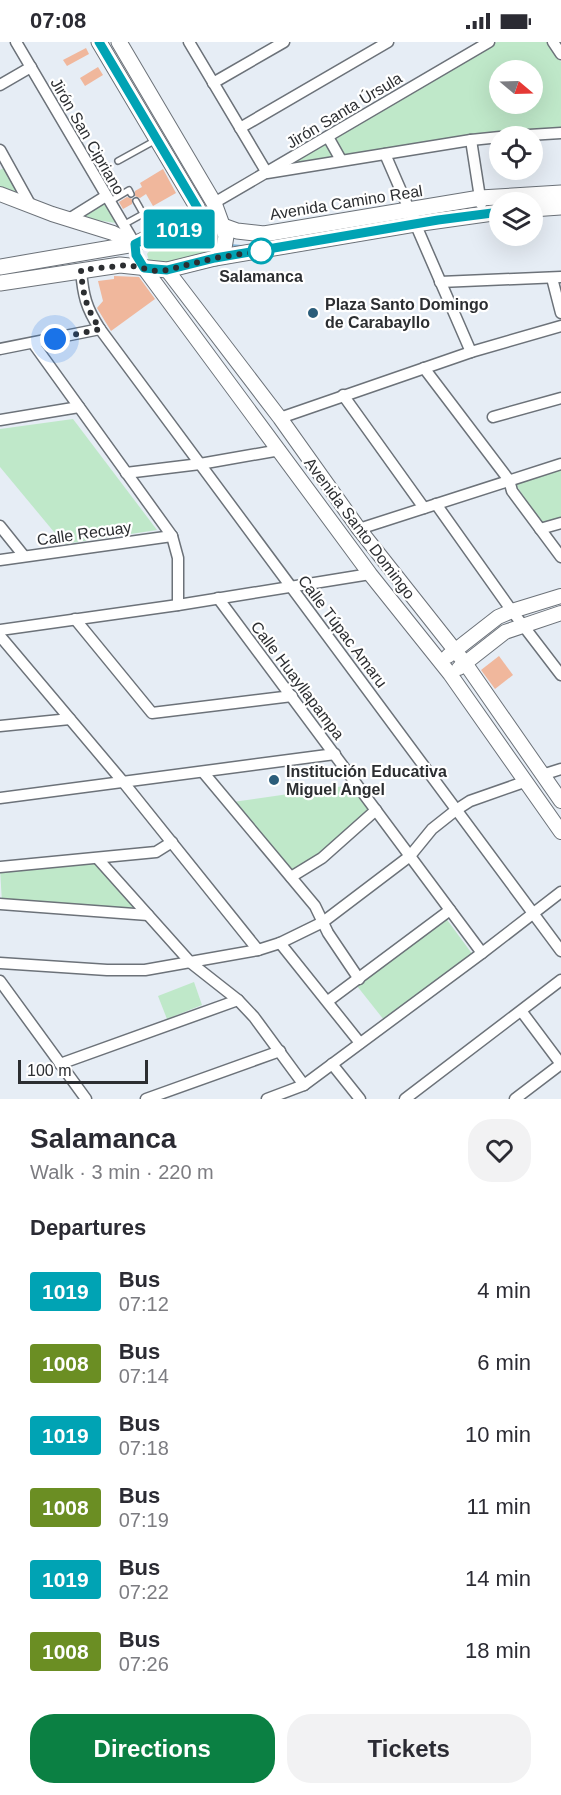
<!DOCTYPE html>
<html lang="en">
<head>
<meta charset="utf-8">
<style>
	:root { --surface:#fff; --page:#f2f2f3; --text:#2b2b33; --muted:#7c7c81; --accent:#0b8043 }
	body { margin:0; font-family:Arial,sans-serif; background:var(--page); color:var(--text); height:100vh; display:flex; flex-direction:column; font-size:22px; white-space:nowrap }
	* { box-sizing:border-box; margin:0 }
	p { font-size:20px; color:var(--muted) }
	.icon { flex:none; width:33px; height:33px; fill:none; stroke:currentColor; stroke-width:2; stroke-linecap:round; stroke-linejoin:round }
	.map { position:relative; height:1057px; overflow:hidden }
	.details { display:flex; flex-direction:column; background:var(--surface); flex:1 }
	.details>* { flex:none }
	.badge { padding:0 12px; border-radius:4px; font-size:21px; line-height:39px }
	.needle { width:39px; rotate:109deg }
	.fabs { position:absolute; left:489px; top:18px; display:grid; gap:12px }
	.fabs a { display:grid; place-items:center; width:54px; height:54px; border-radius:50%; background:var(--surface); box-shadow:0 6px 24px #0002; font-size:30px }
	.scale { position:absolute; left:18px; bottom:15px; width:130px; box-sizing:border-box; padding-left:6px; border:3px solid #2c2e31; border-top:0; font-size:16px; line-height:21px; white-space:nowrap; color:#2c2e31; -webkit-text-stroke:4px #fff; paint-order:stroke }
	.you { position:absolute; width:30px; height:30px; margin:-15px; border:4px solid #fff; border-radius:50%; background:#1a73e8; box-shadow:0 0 0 9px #1a73e833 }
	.map>.badge { position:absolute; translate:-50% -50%; box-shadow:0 0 0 3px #fff }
	h2 { padding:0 30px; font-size:22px; line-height:54px }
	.round { display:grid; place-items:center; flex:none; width:63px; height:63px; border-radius:24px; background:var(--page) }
	.head { display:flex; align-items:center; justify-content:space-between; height:102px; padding:0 30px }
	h1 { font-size:28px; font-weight:700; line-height:45px }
	.button { display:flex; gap:12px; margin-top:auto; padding:12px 30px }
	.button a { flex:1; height:69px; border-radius:24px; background:var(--accent); color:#fff; font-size:24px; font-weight:700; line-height:69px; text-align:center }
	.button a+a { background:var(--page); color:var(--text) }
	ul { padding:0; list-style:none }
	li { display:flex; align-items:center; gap:18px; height:72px; padding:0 30px }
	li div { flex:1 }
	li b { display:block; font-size:22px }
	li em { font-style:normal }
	li .badge { min-width:66px; font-weight:700; text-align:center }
	.status { display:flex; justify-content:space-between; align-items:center; height:42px; padding:0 30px; background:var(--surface); direction:ltr }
	.status svg { height:16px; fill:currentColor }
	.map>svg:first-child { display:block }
	.green { fill:#bfe8c9; fill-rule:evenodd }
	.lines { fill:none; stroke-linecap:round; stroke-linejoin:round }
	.stream { stroke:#84b7dd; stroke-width:2 }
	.building { fill:#f0b79c }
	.service-casing { stroke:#6c7279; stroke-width:8 }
	.minor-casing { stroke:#6c7279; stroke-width:13 }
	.tertiary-casing { stroke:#6c7279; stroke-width:16 }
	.secondary-casing { stroke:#6c7279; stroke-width:17 }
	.service { stroke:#fff; stroke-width:5 }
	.minor { stroke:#fff; stroke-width:10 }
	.tertiary { stroke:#fff; stroke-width:14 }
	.secondary { stroke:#fff; stroke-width:15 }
	.line-casing { stroke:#fff; stroke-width:14 }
	.line { stroke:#00a3b4; stroke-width:9 }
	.walk { stroke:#2c2e31; stroke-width:6; stroke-dasharray:0 10.8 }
	.stop-dot { fill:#fff; stroke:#00a3b4; stroke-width:3 }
	.poi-dot { fill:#2b5d7a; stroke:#fff; stroke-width:2 }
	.labels { text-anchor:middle; stroke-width:4.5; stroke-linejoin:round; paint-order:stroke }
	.street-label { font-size:16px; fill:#2c2e31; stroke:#fff }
	.stop-label { font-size:16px; font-weight:bold; fill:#2c2e31; stroke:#fff }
	.poi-label { font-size:16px; font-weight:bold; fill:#2c2e31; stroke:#fff; text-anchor:start }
</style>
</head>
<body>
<div class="status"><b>07:08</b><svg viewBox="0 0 49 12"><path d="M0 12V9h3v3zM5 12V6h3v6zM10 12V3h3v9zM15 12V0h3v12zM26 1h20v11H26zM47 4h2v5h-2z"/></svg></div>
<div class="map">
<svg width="561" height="1057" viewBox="0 0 561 1057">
	<rect width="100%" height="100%" fill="#e6edf5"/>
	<g class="green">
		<path d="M497 0H548L561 20V87L473 92 287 124 334 95ZM500 28H532V62H500Z"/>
		<polygon points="5,125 20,153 0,146 0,128"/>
		<polygon points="105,161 116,181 82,176"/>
		<path d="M205 186C214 187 218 192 218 200L211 208 163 224 149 219 147 212 154 203Z"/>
		<polygon points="73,377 157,488 64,502 0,425 0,387"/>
		<polygon points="561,427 561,477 541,483 515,441"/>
		<polygon points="351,743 370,768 320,813 293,830 233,760"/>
		<polygon points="96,820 140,869 2,860 0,827"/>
		<polygon points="445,875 473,913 384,978 357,944"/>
		<polygon points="194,940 202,963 167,977 158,954"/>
	</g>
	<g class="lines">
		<g class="stream">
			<polyline points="207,186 208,200 219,201"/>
			<polyline points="230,203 242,204"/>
		</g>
	</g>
	<g class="building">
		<polygon points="86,6 89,12 67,24 63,18"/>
		<polygon points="98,25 103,33 85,44 80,36"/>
		<polygon points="163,127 176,151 153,164 146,152 140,156 135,154 135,149 142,145 140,141"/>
		<polygon points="127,155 132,157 132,162 123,167 119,160"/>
		<polygon points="114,234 139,235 155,257 111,289 97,266 103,259 98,239 114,237"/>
		<polygon points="499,614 513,633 495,647 481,628"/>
	</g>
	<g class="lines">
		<g class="service-casing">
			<g id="service">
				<polyline points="118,119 156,98"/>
				<polyline points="136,159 154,191"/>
				<polyline points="109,160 129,148 131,152"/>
				<polyline points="123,183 143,172"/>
				<polyline points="165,185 196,166"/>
			</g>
		</g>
		<g class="minor-casing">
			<g id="minor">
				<polyline points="16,0 135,202"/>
				<polyline points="189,0 267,131 471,98 500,95"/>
				<polyline points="553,0 561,12"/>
				<polyline points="213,41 284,0"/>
				<polyline points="0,43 31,25"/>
				<polyline points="240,86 388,0"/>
				<polyline points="513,94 561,91"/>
				<polyline points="328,95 341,118"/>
				<polyline points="471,98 481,162"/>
				<polyline points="0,108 31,164"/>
				<polyline points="385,112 471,310"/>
				<polyline points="214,161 489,0"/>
				<polyline points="69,177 106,154"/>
				<path d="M81 228C83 253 86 266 100 287L561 909"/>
				<polyline points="552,236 561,271"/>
				<polyline points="440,240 561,235"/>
				<polyline points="33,301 172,494 178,516 178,563"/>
				<polyline points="0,307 100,287"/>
				<polyline points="424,326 509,438 512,449 561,515"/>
				<polyline points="343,353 424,466"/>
				<polyline points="493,375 561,356"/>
				<polyline points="280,376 471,310 561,284"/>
				<polyline points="0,378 79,365"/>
				<polyline points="126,431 200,422 280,408"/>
				<polyline points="436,462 512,569 561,633"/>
				<polyline points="0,484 24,514"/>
				<polyline points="359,487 561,422"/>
				<polyline points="540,487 561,481"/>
				<polyline points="0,518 172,494"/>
				<polyline points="218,556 482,911"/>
				<polyline points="75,577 152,671 292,654"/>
				<polyline points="0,588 178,563 370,532"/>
				<polyline points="0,594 124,741 258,908"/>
				<polyline points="0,684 70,677"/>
				<polyline points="203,730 315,864 328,891 359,937"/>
				<polyline points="542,733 561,727"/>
				<polyline points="0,756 335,712"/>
				<polyline points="98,817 191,921 238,958 254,975 304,1043"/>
				<polyline points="0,825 156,810 172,800"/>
				<polyline points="291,835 322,816 376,768"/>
				<polyline points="0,862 148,873"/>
				<polyline points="280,901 360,1001"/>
				<polyline points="0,921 107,928 145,928 258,908 280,901 323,880 410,814 432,787 456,768 470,759 524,740"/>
				<polyline points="0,939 86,1057"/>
				<polyline points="328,959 450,868"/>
				<polyline points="60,1022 238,958"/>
				<polyline points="332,1022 360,1057"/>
				<polyline points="146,1057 280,1009"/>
				<polyline points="267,1057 304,1043 482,911 561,850"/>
				<polyline points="405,1057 561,938"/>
				<polyline points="515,1057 561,1022 522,970"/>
			</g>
		</g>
		<g class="tertiary-casing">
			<g id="tertiary">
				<polyline points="0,152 52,172 113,191 135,202"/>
				<polyline points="144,226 370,532 450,632 561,790"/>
				<polyline points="167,228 280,376 359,487 465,621 561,759"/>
				<polyline points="448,614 498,575 512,569 561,554"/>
				<polyline points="459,626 505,590 561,571"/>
			</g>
		</g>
		<g class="secondary-casing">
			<g id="secondary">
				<polyline points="99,0 197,165 203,181"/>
				<polyline points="119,0 214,161 226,194 224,206 215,216"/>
				<polyline points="532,167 561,165"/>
				<polyline points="0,225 135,202 147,196 209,179 237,189 264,192 480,156 561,151"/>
				<polyline points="0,241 120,223 167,228 215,216 415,182 500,170"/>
			</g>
		</g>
		<use href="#service" class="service"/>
		<use href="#minor" class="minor"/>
		<use href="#tertiary" class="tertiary"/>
		<use href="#secondary" class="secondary"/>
	</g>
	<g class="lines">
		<g class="line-casing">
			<polyline id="line" points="99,0 197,165 203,180 147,196 135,202 136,213 144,226 167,228 215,216 438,178 500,170"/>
		</g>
		<use href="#line" class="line"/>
		<path class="walk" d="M55 297 100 287C86 266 83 253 81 228L128 223 156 229 167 228 215 216 261 209"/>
	</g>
	<circle class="stop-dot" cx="261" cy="209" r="12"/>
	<g class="poi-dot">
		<circle cx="313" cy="271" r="6"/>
		<circle cx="274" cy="738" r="6"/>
	</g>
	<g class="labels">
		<g class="street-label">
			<text transform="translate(344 68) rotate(-31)" y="6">Jirón Santa Úrsula</text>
			<text transform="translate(88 94) rotate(60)" y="6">Jirón San Cipriano</text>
			<text transform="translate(346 160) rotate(-9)" y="6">Avenida Camino Real</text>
			<text transform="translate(360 486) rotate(53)" y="6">Avenida Santo Domingo</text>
			<text transform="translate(84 491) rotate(-8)" y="6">Calle Recuay</text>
			<text transform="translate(343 589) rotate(53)" y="6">Calle Túpac Amaru</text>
			<text transform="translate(298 638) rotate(53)" y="6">Calle Huayllapampa</text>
		</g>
		<g class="stop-label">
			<text x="261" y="240">Salamanca</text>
		</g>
		<g class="poi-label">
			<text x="325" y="268">Plaza Santo Domingo<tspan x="325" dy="18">de Carabayllo</tspan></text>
			<text x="286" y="735">Institución Educativa<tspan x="286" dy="18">Miguel Angel</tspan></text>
		</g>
	</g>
</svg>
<div class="fabs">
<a><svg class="needle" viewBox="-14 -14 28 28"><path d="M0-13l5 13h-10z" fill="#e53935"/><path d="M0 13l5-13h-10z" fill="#7c7c81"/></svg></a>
<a><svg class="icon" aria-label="locate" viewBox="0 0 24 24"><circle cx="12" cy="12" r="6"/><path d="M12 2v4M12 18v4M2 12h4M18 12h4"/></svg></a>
<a><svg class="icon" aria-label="layers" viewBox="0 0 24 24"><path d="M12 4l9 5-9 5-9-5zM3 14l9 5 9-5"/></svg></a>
</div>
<div class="scale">100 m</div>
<div class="you" style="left:55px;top:297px"></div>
<b class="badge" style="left:179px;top:187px;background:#00a3b4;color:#fff">1019</b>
</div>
<section class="details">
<div class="head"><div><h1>Salamanca</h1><p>Walk · 3 min · 220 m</p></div><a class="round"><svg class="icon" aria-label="heart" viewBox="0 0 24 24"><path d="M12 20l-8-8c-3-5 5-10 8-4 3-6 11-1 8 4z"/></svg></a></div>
<h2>Departures</h2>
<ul>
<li><span class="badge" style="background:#00a3b4;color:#fff">1019</span><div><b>Bus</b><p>07:12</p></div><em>4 min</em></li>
<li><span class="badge" style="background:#6b8e23;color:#fff">1008</span><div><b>Bus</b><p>07:14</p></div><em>6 min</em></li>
<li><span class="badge" style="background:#00a3b4;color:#fff">1019</span><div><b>Bus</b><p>07:18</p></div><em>10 min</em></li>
<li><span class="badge" style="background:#6b8e23;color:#fff">1008</span><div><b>Bus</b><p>07:19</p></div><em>11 min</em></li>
<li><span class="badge" style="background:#00a3b4;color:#fff">1019</span><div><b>Bus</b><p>07:22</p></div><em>14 min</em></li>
<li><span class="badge" style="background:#6b8e23;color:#fff">1008</span><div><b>Bus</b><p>07:26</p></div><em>18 min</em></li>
</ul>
<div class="button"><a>Directions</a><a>Tickets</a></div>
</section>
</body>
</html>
